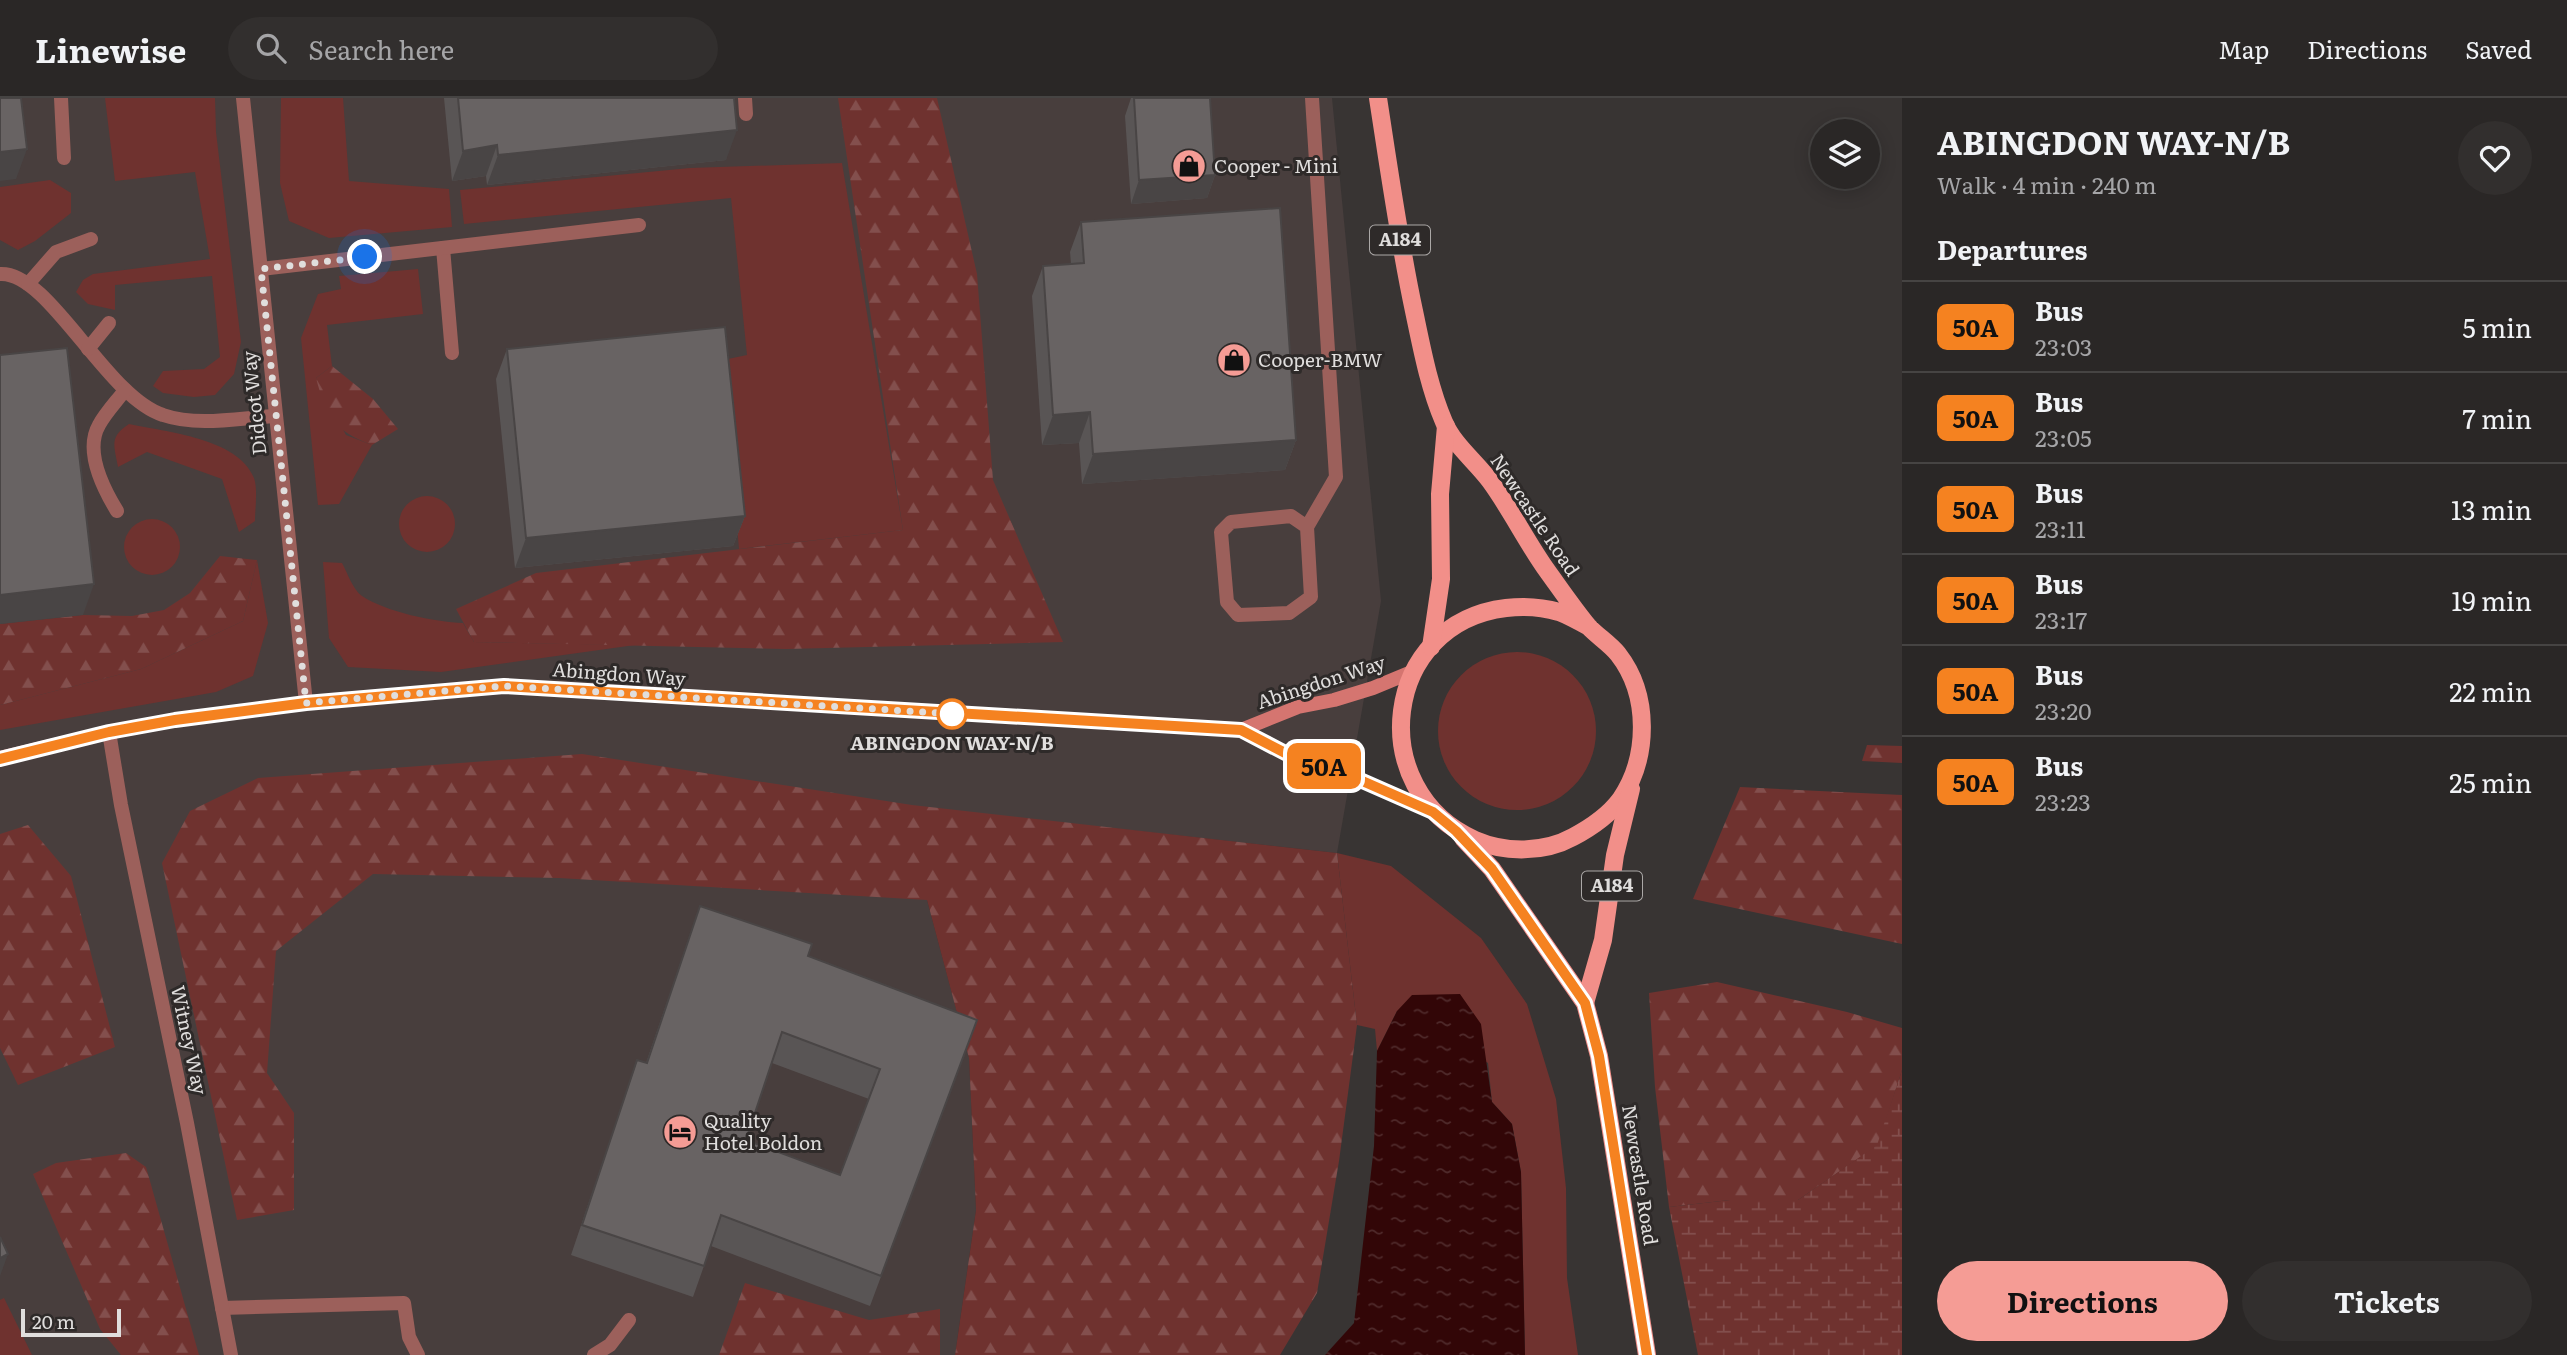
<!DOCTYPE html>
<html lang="en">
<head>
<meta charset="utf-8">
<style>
	:root { --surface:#2a2726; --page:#322f2e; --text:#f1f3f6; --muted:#a5a5a7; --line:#464443; --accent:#f59c95 }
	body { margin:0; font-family:Literata,serif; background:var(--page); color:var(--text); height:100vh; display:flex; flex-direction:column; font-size:26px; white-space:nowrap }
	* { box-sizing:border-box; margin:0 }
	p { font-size:23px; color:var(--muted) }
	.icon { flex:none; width:38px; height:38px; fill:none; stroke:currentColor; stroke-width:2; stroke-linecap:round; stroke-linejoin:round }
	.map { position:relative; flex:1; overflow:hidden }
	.side { display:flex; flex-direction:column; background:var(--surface); width:665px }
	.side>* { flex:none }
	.badge { padding:0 14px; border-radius:10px; font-size:24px; line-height:46px }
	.controls { position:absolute; left:1810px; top:21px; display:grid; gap:14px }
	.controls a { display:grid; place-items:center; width:70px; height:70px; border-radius:50%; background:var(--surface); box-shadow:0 4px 18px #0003,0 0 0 2px var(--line); font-size:35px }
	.scale { position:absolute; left:21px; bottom:18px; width:100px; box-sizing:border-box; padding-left:7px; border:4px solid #e0dedd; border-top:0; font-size:19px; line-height:24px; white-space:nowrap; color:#e0dedd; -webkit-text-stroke:5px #2e2a29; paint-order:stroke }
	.you { position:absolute; width:35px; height:35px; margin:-18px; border:5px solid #fff; border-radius:50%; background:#1a73e8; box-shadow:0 0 0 10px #1a73e833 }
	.map>.badge { position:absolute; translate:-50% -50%; box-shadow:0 0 0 4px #fff }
	h2 { padding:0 35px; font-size:26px; line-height:63px }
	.round { display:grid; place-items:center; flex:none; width:74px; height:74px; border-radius:37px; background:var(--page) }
	.headline { display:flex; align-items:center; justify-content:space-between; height:119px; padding:0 35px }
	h1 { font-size:33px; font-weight:700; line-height:52px }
	.button { display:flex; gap:14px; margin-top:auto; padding:14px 35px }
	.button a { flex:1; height:80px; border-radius:42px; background:var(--accent); color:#111; font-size:28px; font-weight:700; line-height:80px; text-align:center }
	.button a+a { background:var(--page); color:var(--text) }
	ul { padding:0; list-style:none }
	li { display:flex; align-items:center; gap:21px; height:91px; padding:0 35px; border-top:2px solid var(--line) }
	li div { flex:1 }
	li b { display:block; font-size:26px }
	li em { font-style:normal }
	li .badge { min-width:77px; font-weight:700; text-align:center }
	header { display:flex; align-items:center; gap:42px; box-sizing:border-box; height:98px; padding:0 35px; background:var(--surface); border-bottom:2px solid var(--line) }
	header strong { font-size:33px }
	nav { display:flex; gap:38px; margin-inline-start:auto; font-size:24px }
	.search { width:490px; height:63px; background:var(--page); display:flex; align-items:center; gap:18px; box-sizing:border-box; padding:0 24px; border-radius:38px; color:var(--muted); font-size:26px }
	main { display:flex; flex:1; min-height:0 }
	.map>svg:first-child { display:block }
	.built { fill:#483e3d }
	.grass { fill:#6f322f }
	.forest { fill:url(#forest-firs) }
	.wetland { fill:url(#wetland-marsh) }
	.water { fill:url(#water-ripples) }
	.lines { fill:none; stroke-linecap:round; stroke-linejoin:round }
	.lane { stroke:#9c605b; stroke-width:14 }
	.street { stroke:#9c605b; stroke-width:14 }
	.secondary { stroke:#d57570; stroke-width:14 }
	.primary { stroke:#f28f89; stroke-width:18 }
	.wall { fill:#595555; fill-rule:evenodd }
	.shaded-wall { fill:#494545 }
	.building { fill:#686363; stroke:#494545; stroke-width:2; fill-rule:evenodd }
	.line-casing { stroke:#fff; stroke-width:16 }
	.line { stroke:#f58220; stroke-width:10 }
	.walk { stroke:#e0dedd; stroke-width:7; stroke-dasharray:0 12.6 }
	.stop-dot { fill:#fff; stroke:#f58220; stroke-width:3.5 }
	.labels { text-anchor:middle; stroke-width:6; stroke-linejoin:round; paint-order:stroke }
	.shield { fill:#2e2a29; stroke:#aba8a7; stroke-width:2 }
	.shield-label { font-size:18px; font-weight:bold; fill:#e0dedd }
	.poi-label { font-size:19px; fill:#e0dedd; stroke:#2e2a29; text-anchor:start }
	.street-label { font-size:19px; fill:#e0dedd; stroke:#2e2a29 }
	.stop-label { font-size:19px; font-weight:bold; fill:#e0dedd; stroke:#2e2a29 }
</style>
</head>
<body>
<header>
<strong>Linewise</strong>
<div class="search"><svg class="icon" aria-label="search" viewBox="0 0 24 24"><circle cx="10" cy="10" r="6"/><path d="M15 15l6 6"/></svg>Search here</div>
<nav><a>Map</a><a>Directions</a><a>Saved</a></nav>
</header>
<main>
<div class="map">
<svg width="1902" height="1257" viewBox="0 0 1902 1257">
	<defs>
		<pattern id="forest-firs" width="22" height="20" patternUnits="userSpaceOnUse" patternTransform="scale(1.75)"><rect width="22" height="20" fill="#6f322f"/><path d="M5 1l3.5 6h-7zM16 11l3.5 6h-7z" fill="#834f4d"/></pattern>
		<pattern id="wetland-marsh" width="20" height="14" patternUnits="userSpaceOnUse" patternTransform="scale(1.75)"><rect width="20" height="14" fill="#6f322f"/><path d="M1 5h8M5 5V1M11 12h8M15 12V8" fill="none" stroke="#834f4d"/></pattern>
		<pattern id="water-ripples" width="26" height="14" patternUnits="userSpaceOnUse" patternTransform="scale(1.75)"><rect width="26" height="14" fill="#320607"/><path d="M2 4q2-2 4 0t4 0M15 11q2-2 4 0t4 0" fill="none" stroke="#4f2a2b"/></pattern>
	</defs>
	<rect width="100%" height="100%" fill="#383433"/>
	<polygon class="built" points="0,0 1332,0 1381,503 1337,755 912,708 927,802 969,959 976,1112 955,1257 0,1257"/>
	<g class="grass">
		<polygon points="105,0 215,0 216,34 241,244 234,276 215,297 194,299 163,295 153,288 163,273 204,271 220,259 212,178 115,187 115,212 88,206 76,194 83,182 93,176 210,161 195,74 115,83"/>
		<polygon points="281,0 343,0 349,83 449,91 452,129 329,140 289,123 280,85"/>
		<polygon points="842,65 903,432 739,451 723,262 747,257 731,100 464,126 460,92 690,70"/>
		<polygon points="50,82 71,95 71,115 35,143 18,152 0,142 0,89"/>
		<polygon points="418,171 423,216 327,227 332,268 316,280 346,337 372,347 339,406 318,407 301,240 318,196 341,191 339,178"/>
		<path d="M129 326C166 334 238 340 254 380 258 391 255 411 255 423L239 434 222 381 147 354 118 369C114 347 109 339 129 326Z"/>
		<circle cx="427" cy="426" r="28"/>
		<circle cx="152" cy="449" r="28"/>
		<polygon points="257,462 268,525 253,578 216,594 0,632 0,607 141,571 243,523"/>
		<path d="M323 464 342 465C347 474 353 492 362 498 386 514 435 524 463 525L474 544 635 547 441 574 348 569 329 540Z"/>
		<circle cx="1517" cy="633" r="79"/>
		<polygon points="1337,755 1391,768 1481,840 1527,906 1556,1001 1566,1090 1567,1180 1578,1257 1525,1257 1521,1074 1512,1026 1492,1004 1488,965 1397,913 1377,953 1375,931 1357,927"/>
		<polygon points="4,1200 32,1257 0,1257 0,1202"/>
	</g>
	<g class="forest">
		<polygon points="838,0 937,0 977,176 993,382 1063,544 786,551 474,544 456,511 536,475 903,432"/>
		<path d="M332 268 373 301 398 331 372 347C333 332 327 320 316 280Z"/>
		<polygon points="220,458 257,462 243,523 141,571 0,607 0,526 83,517 132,518 164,512 190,495"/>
		<polygon points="1867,647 1902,648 1902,665 1862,663"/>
		<polygon points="582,656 912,707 1337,755 1357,927 1339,1063 1317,1195 1280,1257 955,1257 976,1112 969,960 927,802 559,780 373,776 276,853 267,975 294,1015 294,1112 237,1122 162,765 190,713 258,680"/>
		<polygon points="1740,689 1902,697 1902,846 1693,801"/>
		<polygon points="28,727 71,778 115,949 18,987 0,950 0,736"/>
		<polygon points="1717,884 1847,914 1902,930 1902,972 1878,1047 1798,1102 1730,1102 1669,1109 1655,989 1649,895"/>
		<polygon points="126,1055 146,1069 199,1257 121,1257 100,1231 33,1076 56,1065"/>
		<polygon points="745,1185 869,1222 940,1211 940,1257 719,1257"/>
	</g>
	<polygon class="wetland" points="1902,972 1902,1257 1698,1257 1669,1109 1730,1102 1798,1102 1877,1047"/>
	<polygon class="water" points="1460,896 1481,926 1492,1004 1512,1026 1521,1074 1525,1257 1325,1257 1354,1225 1374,1048 1377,953 1397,913 1412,897"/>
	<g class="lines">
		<g class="lane">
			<polyline points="61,0 64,60"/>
			<polyline points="243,0 306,605"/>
			<polyline points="745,0 746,16"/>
			<polyline points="443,150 452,255"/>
			<polyline points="261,171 639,127"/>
			<path d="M0 176C49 173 106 299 163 317 198 329 239 320 275 318"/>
			<polyline points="28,186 56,154 91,141"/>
			<polyline points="88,251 109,225"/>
			<path d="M117 413C103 390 84 353 99 327 106 314 117 303 125 292"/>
			<polyline points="1307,429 1291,418 1231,424 1221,434 1227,504 1238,517 1289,515 1311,499 1307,429 1336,379 1312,0"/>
			<polyline points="222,1210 404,1205 409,1239 418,1257"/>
			<polyline points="594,1257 610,1247 629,1222"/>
		</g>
		<polyline class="street" points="109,634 121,707 187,1025 231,1257"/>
		<g class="secondary">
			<polyline points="1241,632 1298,609 1334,602 1373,590 1414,573"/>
			<polyline points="0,660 109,634 175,622 306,605 504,588 1241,632 1291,658 1335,671 1433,714"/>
		</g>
		<g class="primary">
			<path d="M1378 0C1389 71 1399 143 1414 213 1422 251 1429 289 1444 324 1453 346 1476 364 1490 383 1510 410 1527 445 1548 474 1561 492 1574 511 1588 528 1597 538 1609 545 1618 556 1650 597 1649 660 1620 702 1608 718 1590 730 1573 739 1544 755 1505 755 1475 742 1363 692 1382 525 1506 510 1523 508 1542 509 1559 514 1569 518 1580 524 1589 529"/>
			<polyline points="1431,549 1441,481 1440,396 1446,328"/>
			<polyline points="1463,740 1492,771 1585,905 1599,958 1647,1257"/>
			<polyline points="1585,905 1603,842 1615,757 1631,691"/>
		</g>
	</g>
	<g class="wall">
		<polygon points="444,0 734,0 726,62 487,87 486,78 452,83"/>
		<polygon points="1131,0 1210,0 1215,77 1207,100 1131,106 1125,18"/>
		<polygon points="1081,124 1296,342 1285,372 1082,386 1079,345 1042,347 1032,198 1043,168 1071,166 1070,154"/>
		<polygon points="507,251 745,418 733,448 515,470 496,281"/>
		<path d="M700 808 808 858 977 922 870 1208 711 1148 693 1199 571 1157 637 962 646 965ZM772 965 869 1001 840 1077 746 1042Z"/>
	</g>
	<g class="shaded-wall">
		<polygon points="737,32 726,62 487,87 498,57"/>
		<polygon points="497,47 486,78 452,83 463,53"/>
		<polygon points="27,51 16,81 0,83 0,54"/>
		<polygon points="1215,77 1207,100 1131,106 1139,82"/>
		<polygon points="1090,314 1079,345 1042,347 1053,317"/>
		<polygon points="1296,342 1285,372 1082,386 1093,356"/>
		<polygon points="745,418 733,448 515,470 526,440"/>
		<polygon points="94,486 83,517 0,526 0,497"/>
		<polygon points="8,1156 0,1178 0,1160"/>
	</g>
	<g class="building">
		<polygon points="0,0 21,0 27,51 0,54"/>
		<polygon points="458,0 734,0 737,32 498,57 497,47 463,53"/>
		<polygon points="1134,0 1210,0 1215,77 1139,82"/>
		<polygon points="1280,110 1296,342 1093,356 1090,314 1053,317 1043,168 1084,165 1081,124"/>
		<polygon points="725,229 745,418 526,440 507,251"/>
		<polygon points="67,250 94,486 0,497 0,257"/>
		<path d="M700 808 812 846 808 858 977 922 881 1178 721 1117 704 1168 582 1127 637 962 647 965ZM782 934 880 971 840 1077 746 1042Z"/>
		<polygon points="0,1139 8,1156 0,1160"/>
	</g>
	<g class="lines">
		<g class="line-casing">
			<polyline id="line" points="0,661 109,634 175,622 306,605 504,588 1241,632 1291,658 1335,671 1433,714 1456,733 1492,771 1585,905 1599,958 1647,1257"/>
		</g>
		<use href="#line" class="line"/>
		<polyline class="walk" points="365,159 261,171 306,605 504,588 956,616 952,616"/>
	</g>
	<defs>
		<g id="shop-disc" transform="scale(1.75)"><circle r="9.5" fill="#f59c95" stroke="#2e2a29"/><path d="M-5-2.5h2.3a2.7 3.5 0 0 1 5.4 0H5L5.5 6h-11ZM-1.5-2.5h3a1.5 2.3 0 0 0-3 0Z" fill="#111"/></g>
		<g id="hotel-disc" transform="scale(1.75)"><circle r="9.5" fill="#f59c95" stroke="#2e2a29"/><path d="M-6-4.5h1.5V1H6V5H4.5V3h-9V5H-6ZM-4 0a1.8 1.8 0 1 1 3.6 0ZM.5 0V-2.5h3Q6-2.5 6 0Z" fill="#111"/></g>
	</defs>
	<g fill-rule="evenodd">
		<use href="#shop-disc" x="1189" y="68"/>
		<use href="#shop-disc" x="1234" y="262"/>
		<use href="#hotel-disc" x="680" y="1034"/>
	</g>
	<circle class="stop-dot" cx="952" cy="616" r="14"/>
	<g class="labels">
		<g class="shield">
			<rect x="1370" y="127.5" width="60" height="29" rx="5"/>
			<rect x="1582" y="773.5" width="60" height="29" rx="5"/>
		</g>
		<g class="shield-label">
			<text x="1400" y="148">A184</text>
			<text x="1612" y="794">A184</text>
		</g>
		<g class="poi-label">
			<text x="1214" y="75">Cooper - Mini</text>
			<text x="1258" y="269">Cooper-BMW</text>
			<text x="704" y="1030">Quality<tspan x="704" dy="22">Hotel Boldon</tspan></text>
		</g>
		<g class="street-label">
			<text transform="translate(254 305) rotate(-96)" y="7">Didcot Way</text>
			<text transform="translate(1535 417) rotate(56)" y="7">Newcastle Road</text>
			<text transform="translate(619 576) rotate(4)" y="7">Abingdon Way</text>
			<text transform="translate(1321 584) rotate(-18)" y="7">Abingdon Way</text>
			<text transform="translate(189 942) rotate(78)" y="7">Witney Way</text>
			<text transform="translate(1640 1077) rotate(81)" y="7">Newcastle Road</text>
		</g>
		<g class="stop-label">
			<text x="952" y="652">ABINGDON WAY-N/B</text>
		</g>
	</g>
</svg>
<div class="controls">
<a><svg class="icon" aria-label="layers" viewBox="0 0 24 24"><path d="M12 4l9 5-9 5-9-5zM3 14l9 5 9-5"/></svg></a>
</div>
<div class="scale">20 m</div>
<div class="you" style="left:365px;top:159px"></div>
<b class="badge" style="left:1324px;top:668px;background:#f58220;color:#111">50A</b>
</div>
<section class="side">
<div class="headline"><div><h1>ABINGDON WAY-N/B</h1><p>Walk · 4 min · 240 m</p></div><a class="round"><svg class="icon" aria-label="heart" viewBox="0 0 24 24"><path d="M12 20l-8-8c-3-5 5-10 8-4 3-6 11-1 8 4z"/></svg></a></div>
<h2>Departures</h2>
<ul>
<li><span class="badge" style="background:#f58220;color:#111">50A</span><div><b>Bus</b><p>23:03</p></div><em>5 min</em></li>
<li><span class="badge" style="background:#f58220;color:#111">50A</span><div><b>Bus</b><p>23:05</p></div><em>7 min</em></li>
<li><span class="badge" style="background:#f58220;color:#111">50A</span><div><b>Bus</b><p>23:11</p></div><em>13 min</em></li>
<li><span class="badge" style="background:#f58220;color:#111">50A</span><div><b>Bus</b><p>23:17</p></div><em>19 min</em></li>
<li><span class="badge" style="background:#f58220;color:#111">50A</span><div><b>Bus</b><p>23:20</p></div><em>22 min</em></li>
<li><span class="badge" style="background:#f58220;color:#111">50A</span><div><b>Bus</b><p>23:23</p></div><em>25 min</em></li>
</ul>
<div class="button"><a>Directions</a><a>Tickets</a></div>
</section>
</main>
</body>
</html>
